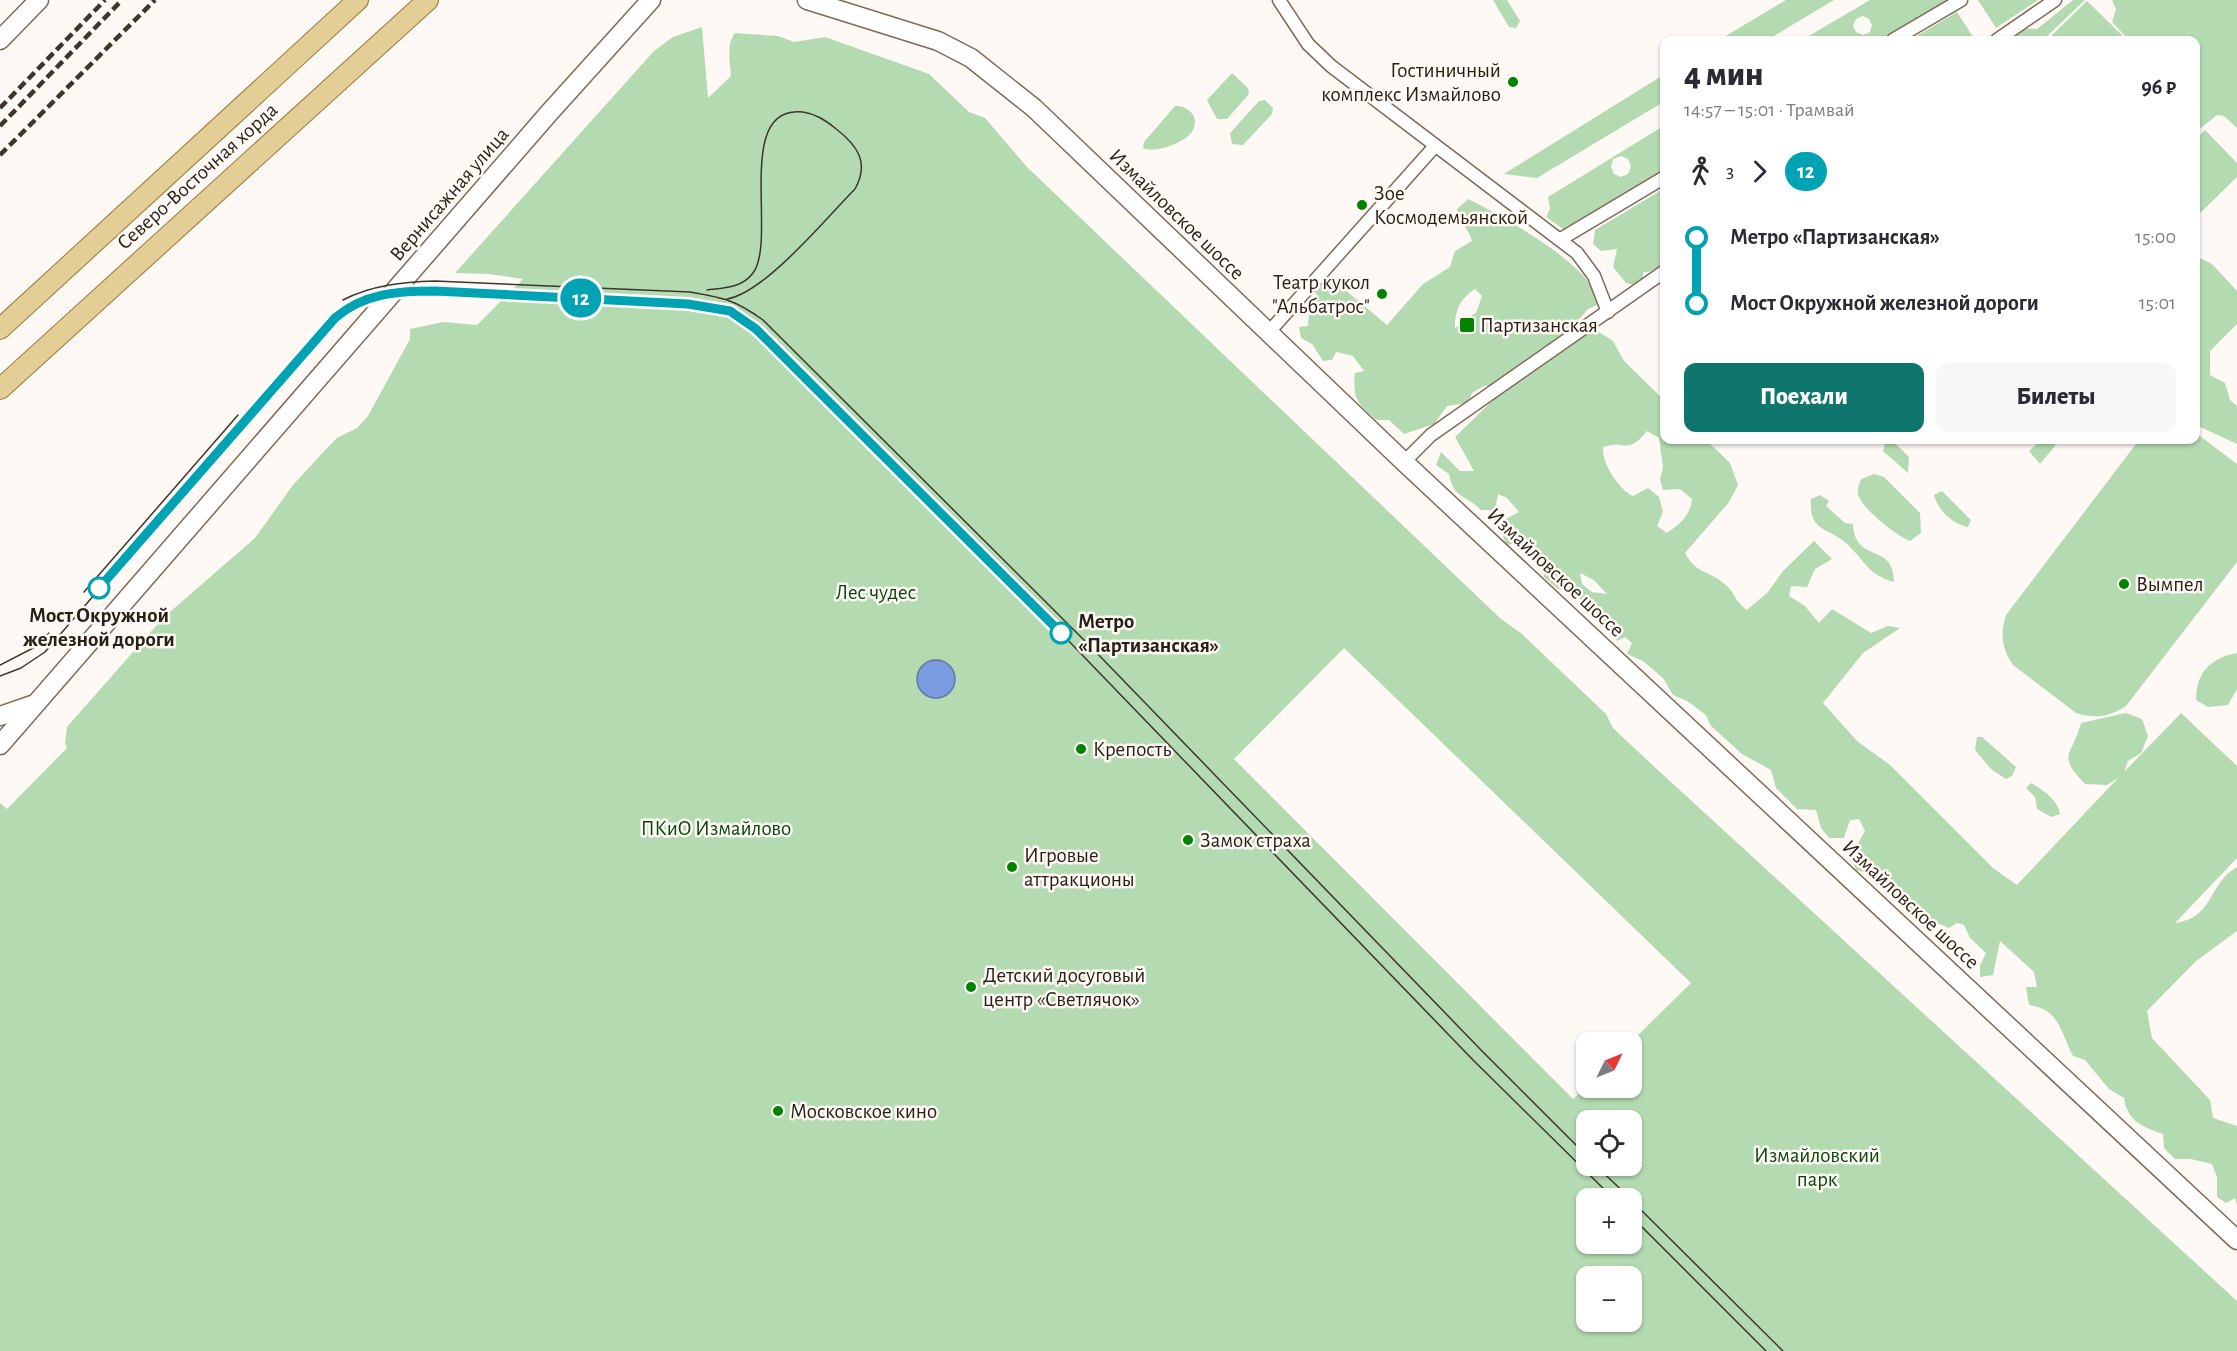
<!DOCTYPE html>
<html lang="ru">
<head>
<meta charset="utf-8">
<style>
	:root { --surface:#fff; --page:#f7f7f7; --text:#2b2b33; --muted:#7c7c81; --accent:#0f766e }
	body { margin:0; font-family:"Alegreya Sans",sans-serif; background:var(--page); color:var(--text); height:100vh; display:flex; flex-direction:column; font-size:22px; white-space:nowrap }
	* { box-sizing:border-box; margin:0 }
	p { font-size:20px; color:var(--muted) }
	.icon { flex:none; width:33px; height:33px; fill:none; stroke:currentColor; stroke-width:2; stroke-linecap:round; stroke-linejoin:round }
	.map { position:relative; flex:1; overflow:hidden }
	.side { position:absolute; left:1660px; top:36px; width:540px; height:408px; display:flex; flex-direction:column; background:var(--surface); border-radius:12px; box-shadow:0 2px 4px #0004 }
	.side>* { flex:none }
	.badge { padding:0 12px; border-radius:20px; font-size:21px; line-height:39px }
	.needle { width:39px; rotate:47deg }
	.tools { position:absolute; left:1576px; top:1032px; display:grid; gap:12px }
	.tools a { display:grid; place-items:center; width:66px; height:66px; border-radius:12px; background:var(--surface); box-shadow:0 2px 4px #0004; font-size:30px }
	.map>.badge { position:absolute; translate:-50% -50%; box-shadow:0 0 0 3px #fff }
	.legs { display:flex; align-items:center; gap:9px; height:66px; padding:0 24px; font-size:20px }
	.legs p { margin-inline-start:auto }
	.overview { display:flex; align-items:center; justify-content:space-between; height:102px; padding:0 24px }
	h1 { font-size:33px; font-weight:800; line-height:45px }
	.action { display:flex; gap:12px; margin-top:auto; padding:12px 24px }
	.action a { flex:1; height:69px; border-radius:12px; background:var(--accent); color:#fff; font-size:24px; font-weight:800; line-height:69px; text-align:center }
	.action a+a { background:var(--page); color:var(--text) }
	ul { padding:0 24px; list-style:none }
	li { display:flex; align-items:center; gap:21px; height:66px; font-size:22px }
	li i { display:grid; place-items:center; width:9px; height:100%; margin:0 8px; background:currentColor }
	li i::after { content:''; width:15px; height:15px; margin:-8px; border:4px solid; border-radius:50%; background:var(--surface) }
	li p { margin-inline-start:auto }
	li:first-child i { background:linear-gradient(#0000 50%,currentColor 0) }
	li:last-child i { background:linear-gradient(currentColor 50%,#0000 0) }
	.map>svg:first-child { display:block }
	.green { fill:#b4dab1; fill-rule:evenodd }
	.water { fill:#7b9be0; stroke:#6276a4; stroke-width:1.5 }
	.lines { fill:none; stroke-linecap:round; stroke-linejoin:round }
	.street-casing { stroke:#806a56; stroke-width:15 }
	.secondary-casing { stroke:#806a56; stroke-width:21 }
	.primary-casing { stroke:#967b3b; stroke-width:22 }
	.street { stroke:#fff; stroke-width:12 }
	.secondary { stroke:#fff; stroke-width:18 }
	.primary { stroke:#e3ce95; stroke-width:20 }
	.tram { stroke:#3e352d; stroke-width:1.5 }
	.rail { stroke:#3e352d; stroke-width:4.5; stroke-dasharray:9 4.5; stroke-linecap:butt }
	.line-1-casing { stroke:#fff; stroke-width:14 }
	.line-1 { stroke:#00a3b4; stroke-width:9 }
	.poi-dot { fill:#008300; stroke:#fef9f4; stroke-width:2 }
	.stop-1-dot { fill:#fff; stroke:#00a3b4; stroke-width:3 }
	.labels { text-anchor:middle; stroke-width:5; stroke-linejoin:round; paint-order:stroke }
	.poi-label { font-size:21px; fill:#281f17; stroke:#fef9f4; text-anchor:start }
	.street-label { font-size:21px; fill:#281f17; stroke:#fef9f4 }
	.park-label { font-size:21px; fill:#094a0c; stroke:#fef9f4 }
	.stop-label { font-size:21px; font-weight:bold; fill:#281f17; stroke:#fef9f4 }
</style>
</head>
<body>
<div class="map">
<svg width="2237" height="1351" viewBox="0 0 2237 1351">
	<rect width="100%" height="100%" fill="#fef9f4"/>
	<g class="green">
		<polygon points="1493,0 1507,0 1520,21 1516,28 1509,27"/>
		<polygon points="1786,0 1834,0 1767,40 1719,40"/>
		<path d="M1870 0H1960L1891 40H1802ZM1863 16 1869 19 1872 25 1870 32 1863 35 1856 32 1853 26 1856 19Z"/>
		<polygon points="1978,0 2038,0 1996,28"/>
		<polygon points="2073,0 2085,0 2043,40 2008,40 2021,28 2037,29"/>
		<polygon points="2112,0 2237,0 2237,128 2224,116 2217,115 2196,132 2196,40 2129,40 2112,22 2116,9"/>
		<polygon points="2087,1 2127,40 2047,40"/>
		<polygon points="1957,12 1975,40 1910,40"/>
		<path d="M702 27 708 98 731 76C730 62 726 45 735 33L778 36 794 42 825 37 929 74 969 112 985 118 1027 167 1501 619 1522 634 1606 714 1613 728 1647 760 2237 1301V1351H0V803L7 809 67 748 65 743 67 727 163 618 255 538 293 485 326 449 337 438 357 428 368 416 410 339V329L443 322 477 325 523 279 489 274 455 273 654 51 673 37ZM1344 648 1691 983 1631 1042 1632 1088 1587 1086 1573 1099 1234 759ZM1587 1120H1632V1166H1587ZM1587 1198H1632V1244H1587ZM1587 1276H1632V1322H1587Z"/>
		<polygon points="1232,73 1248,88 1249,94 1227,119 1217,119 1207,100"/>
		<polygon points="1665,74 1665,101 1537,178 1504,174"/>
		<polygon points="1265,100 1273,108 1272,114 1243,145 1232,144 1230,133 1259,101"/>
		<path d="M1175 106C1187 105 1200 116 1193 130 1187 142 1155 154 1143 148L1144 142Z"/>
		<path d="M1665 125C1665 141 1665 158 1665 176L1570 234 1546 217 1550 209 1548 197ZM1621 156 1628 159 1631 166 1628 174 1621 177 1614 174 1611 167 1613 159Z"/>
		<polygon points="2205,130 2237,163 2237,177 2196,217 2196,139"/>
		<polygon points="1665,188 1665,263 1649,272 1643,272 1643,279 1634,285 1626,283 1613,267 1617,249 1601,251 1593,244 1595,230"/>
		<path d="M1468 199C1497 213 1602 270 1597 305L1588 309 1574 325 1587 332H1599L1613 341 1624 361 1665 401V440H1706L1730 463 1738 485 1729 502 1685 553C1697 575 1709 570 1726 585 1735 593 1734 600 1747 610L1768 592 1783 571 1814 541 1832 559 1815 569 1807 587 1791 586 1789 596 1805 606 1819 623 1832 609 1871 633 1888 626 1900 628 1863 653 1823 703 1857 741 1890 765 1993 868 2017 885 2118 778 2107 785 2085 784C2056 754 2072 757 2081 723L2126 713 2142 719 2148 736 2141 753 2128 761 2124 772 2181 713 2237 766V858L2175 923C2214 918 2208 884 2237 867V931L2196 961 2147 1011 2152 1038 2210 1100 2213 1118 2237 1126V1204L2235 1198 2226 1203 2217 1197V1177L2212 1164 2191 1159H2175L2164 1148 2163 1134C2143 1127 2127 1121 2124 1098L2109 1089 2085 1060 2073 1056C2060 1031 2060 1010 2029 1005L2026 987H2037L2034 972 2000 941 1993 975 1980 977V965L1986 953 1970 938 1964 925 1957 923 1949 928 1913 913 1874 875 1856 870 1851 856 1865 831 1859 819 1850 820 1844 838H1829L1821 828 1816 810 1797 809 1776 788 1771 770 1742 754 1710 725 1706 715 1687 701 1673 695 1663 678 1643 661 1627 654 1632 643 1625 637 1617 641 1603 620 1573 593 1558 589 1544 577 1543 563 1518 543 1507 545 1500 530 1502 521 1519 512 1507 498 1498 494 1495 510H1481C1467 495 1453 499 1449 474L1436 465 1441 452 1460 471H1474L1455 437 1494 399 1500 385 1484 386 1472 393 1468 403 1447 406 1434 424 1404 434 1389 420H1377C1358 405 1352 398 1355 373L1364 371 1353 356 1336 352 1332 360 1323 361 1312 344 1301 338 1299 327 1308 326 1309 311 1316 309V286L1327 279 1344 289 1387 325 1423 284 1450 267 1455 251 1472 241C1468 227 1460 224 1457 209ZM1475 289 1482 296 1476 313 1463 320 1455 329C1455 310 1459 300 1475 289ZM1647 431 1659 438 1663 467 1660 480 1663 490 1680 489 1692 499C1690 516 1680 524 1667 533L1657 526 1663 512 1659 497 1648 488 1633 496C1619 490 1601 462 1603 447 1626 439 1627 456 1647 431ZM1580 573 1594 580 1607 594 1592 592 1582 584Z"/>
		<polygon points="2200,258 2212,264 2237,291 2237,324 2210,351 2210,375 2225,383 2230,400 2237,406 2237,444 2196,425 2196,265"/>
		<path d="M2196 433 2237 464V562L2126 706C2109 717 2095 719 2076 713L2013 665C2002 649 2000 634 2006 615L2139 440H2196Z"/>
		<polygon points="1892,440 1909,457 1908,473 1883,451 1886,441"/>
		<polygon points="2041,440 2055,440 2055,446 2040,464 2029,451"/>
		<path d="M1874 474 1884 477 1920 513 1921 533 1910 541C1897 536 1864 510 1859 497 1856 491 1859 485 1861 479Z"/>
		<path d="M1942 491 1971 520 1968 527C1952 524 1938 510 1934 495Z"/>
		<path d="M1820 495 1829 501 1826 506 1845 523 1853 524C1855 565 1894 541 1894 582 1867 574 1866 562 1848 545 1830 527 1808 533 1811 499Z"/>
		<path d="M2237 653V689L2228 705 2208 707 2196 700C2196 673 2210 658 2237 653Z"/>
		<polygon points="1977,737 1982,737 2016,767 2012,776 2006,779 1991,769 1975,750"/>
		<path d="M2031 783C2043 790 2058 800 2060 814L2051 817 2037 809 2035 797 2026 788Z"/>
	</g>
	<circle class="water" cx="936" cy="679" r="19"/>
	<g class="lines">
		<g class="street-casing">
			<g id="street">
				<polyline points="1279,0 1308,44 1331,66 1577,253 1594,276 1608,312"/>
				<polyline points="1893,40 1961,0"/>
				<polyline points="1997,40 2055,0"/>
				<polyline points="1561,239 1665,177"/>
				<polyline points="1269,332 1435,146"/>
				<polyline points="1404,462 1431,435 1665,271"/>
			</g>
		</g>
		<g class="secondary-casing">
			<g id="secondary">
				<polyline points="807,0 938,41 971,58 1034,108 1404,462 2237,1240"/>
				<polyline points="0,40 39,0"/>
				<polyline points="0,716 32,705"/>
				<polyline points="0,745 549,113 651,0"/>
			</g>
		</g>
		<g class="primary-casing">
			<g id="primary">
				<polyline points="0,329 358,0"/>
				<polyline points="0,389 428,0"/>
			</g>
		</g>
		<use href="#street" class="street"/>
		<use href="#secondary" class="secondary"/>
		<use href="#primary" class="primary"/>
		<g class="tram">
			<path d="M707 290C724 288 742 288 753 273 778 240 733 104 803 112 816 114 825 120 835 128 857 145 870 162 855 189 826 218 765 293 727 299"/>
			<path d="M343 300C372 285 403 282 435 281L690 292C725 298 735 300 763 320L1092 648 1482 1051 1587 1156"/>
			<polyline points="84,592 238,415"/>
			<polyline points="0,665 39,645 49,633"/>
			<path d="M0 676 21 668 45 652 323 329C364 293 383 292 435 291L689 304 730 311 756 329 1061 633 1473 1060 1613 1198"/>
			<polyline points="1596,1166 1630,1198"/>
			<polyline points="1632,1201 1783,1351"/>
			<polyline points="1632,1217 1766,1351"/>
		</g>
		<g class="rail">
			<polyline points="0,108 105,0"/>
			<polyline points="0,126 122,0"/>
			<polyline points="0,155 155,0"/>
		</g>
	</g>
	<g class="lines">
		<g class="line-1-casing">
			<path id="line-1" d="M99 588 335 318C364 293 398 291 435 291L688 304 730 311 756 329 1061 633"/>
		</g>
		<use href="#line-1" class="line-1"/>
	</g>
	<g class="poi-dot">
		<circle cx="1513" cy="82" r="6"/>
		<circle cx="1362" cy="205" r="6"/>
		<circle cx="1382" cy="294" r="6"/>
		<rect x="1459" y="317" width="16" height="16" rx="3"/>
		<circle cx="2124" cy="584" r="6"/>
		<circle cx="1081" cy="749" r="6"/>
		<circle cx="1188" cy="840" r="6"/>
		<circle cx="1012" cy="867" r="6"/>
		<circle cx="971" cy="987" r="6"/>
		<circle cx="778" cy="1111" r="6"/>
	</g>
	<g class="stop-1-dot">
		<circle cx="99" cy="588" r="10"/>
		<circle cx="1061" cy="633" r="10"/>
	</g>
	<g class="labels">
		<g class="poi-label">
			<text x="1501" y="77" text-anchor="end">Гостиничный<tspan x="1501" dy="24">комплекс Измайлово</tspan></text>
			<text x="1374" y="200">Зое<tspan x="1374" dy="24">Космодемьянской</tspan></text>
			<text x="1370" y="289" text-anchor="end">Театр кукол<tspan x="1370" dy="24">"Альбатрос"</tspan></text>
			<text x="1480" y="332">Партизанская</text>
			<text x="2136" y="591">Вымпел</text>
			<text x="1093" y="756">Крепость</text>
			<text x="1200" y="847">Замок страха</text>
			<text x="1024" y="862">Игровые<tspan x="1024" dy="24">аттракционы</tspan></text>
			<text x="983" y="982">Детский досуговый<tspan x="983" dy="24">центр «Светлячок»</tspan></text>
			<text x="790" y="1118">Московское кино</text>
		</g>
		<g class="street-label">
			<text transform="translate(197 176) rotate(-42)" y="7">Северо-Восточная хорда</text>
			<text transform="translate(449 194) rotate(-49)" y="7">Вернисажная улица</text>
			<text transform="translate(1177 214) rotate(44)" y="7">Измайловское шоссе</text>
			<text transform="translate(1556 572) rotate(43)" y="7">Измайловское шоссе</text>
			<text transform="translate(1911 904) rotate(43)" y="7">Измайловское шоссе</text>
		</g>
		<g class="park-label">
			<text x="876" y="599">Лес чудес</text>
			<text x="716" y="835">ПКиО Измайлово</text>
			<text x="1817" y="1162">Измайловский<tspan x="1817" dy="24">парк</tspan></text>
		</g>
		<g class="stop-label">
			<text x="99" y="622">Мост Окружной<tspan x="99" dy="24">железной дороги</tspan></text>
			<text x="1078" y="628" text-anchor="start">Метро<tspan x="1078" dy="24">«Партизанская»</tspan></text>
		</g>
	</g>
</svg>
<div class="tools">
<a><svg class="needle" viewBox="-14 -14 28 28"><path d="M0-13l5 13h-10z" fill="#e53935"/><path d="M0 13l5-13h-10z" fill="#7c7c81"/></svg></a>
<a><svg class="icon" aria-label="locate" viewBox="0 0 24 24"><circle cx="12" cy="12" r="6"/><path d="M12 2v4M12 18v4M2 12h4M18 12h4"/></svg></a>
<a>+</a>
<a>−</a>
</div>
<b class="badge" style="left:581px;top:298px;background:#00a3b4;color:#fff">12</b>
<section class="side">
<div class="overview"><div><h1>4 мин</h1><p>14:57 – 15:01 · Трамвай</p></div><b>96 ₽</b></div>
<div class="legs"><svg class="icon" aria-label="walk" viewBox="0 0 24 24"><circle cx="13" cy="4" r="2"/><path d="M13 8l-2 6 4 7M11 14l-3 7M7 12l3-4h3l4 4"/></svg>3<svg class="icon" aria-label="forward" viewBox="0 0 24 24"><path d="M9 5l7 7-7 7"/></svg><b class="badge" style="background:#00a3b4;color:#fff">12</b></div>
<ul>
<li><i style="color:#00a3b4"></i><b>Метро «Партизанская»</b><p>15:00</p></li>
<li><i style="color:#00a3b4"></i><b>Мост Окружной железной дороги</b><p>15:01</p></li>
</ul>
<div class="action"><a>Поехали</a><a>Билеты</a></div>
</section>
</div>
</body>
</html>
